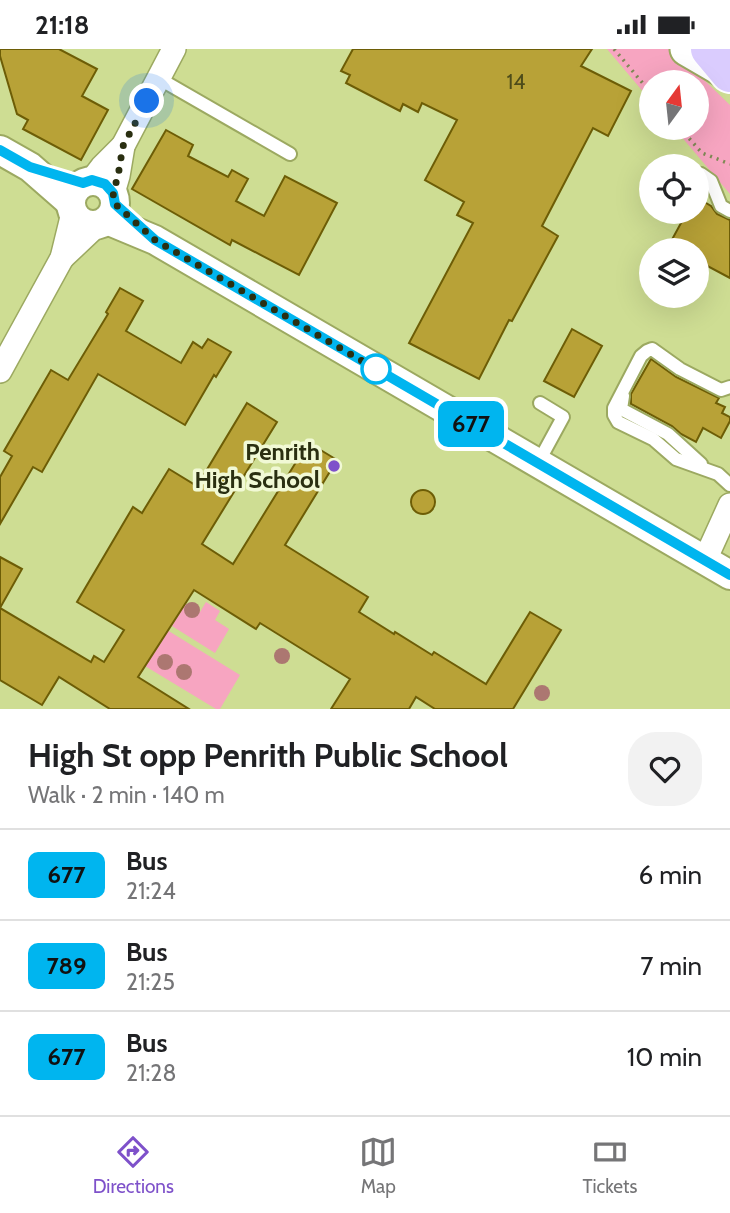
<!DOCTYPE html>
<html lang="en">
<head>
<meta charset="utf-8">
<style>
	:root { --surface:#fff; --page:#f2f2f2; --text:#202124; --muted:#757577; --line:#e0e0e0; --accent:#7e51ca }
	body { margin:0; font-family:Cabin,sans-serif; background:var(--page); color:var(--text); height:100vh; display:flex; flex-direction:column; font-size:26px; white-space:nowrap }
	* { box-sizing:border-box; margin:0 }
	p { font-size:23px; color:var(--muted) }
	.icon { flex:none; width:38px; height:38px; fill:none; stroke:currentColor; stroke-width:2; stroke-linecap:round; stroke-linejoin:round }
	.map { position:relative; height:660px; overflow:hidden }
	.sheet { display:flex; flex-direction:column; background:var(--surface); flex:1 }
	.sheet>* { flex:none }
	.badge { padding:0 14px; border-radius:10px; font-size:24px; line-height:46px }
	.needle { width:46px; rotate:15deg }
	.fabs { position:absolute; left:639px; top:21px; display:grid; gap:14px }
	.fabs a { display:grid; place-items:center; width:70px; height:70px; border-radius:50%; background:var(--surface); box-shadow:0 7px 28px #0002; font-size:35px }
	.you { position:absolute; width:35px; height:35px; margin:-18px; border:5px solid #fff; border-radius:50%; background:#1a73e8; box-shadow:0 0 0 10px #1a73e833 }
	.map>.badge { position:absolute; translate:-50% -50%; box-shadow:0 0 0 4px #fff }
	.round { display:grid; place-items:center; flex:none; width:74px; height:74px; border-radius:28px; background:var(--page) }
	.summary { display:flex; align-items:center; justify-content:space-between; height:119px; padding:0 28px }
	h1 { font-size:33px; font-weight:700; line-height:52px }
	ul { padding:0; list-style:none }
	li { display:flex; align-items:center; gap:21px; height:91px; padding:0 28px; border-top:2px solid var(--line) }
	li div { flex:1 }
	li b { display:block; font-size:26px }
	li em { font-style:normal }
	li .badge { min-width:77px; font-weight:700; text-align:center }
	.status { display:flex; justify-content:space-between; align-items:center; height:49px; padding:0 35px; background:var(--surface); direction:ltr }
	.status svg { height:19px; fill:currentColor }
	.menu { display:flex; justify-content:space-around; align-items:center; height:98px; border-top:2px solid var(--line); background:var(--surface); font-size:19px; color:var(--muted) }
	.menu a { display:grid; justify-items:center; gap:4px }
	.menu .current { color:var(--accent) }
	.map>svg:first-child { display:block }
	.green { fill:#f7a5c1 }
	.building { fill:#b8a237; stroke:#6d5d06; stroke-width:2 }
	.lines { fill:none; stroke-linecap:round; stroke-linejoin:round }
	.service-casing { stroke:#9ca961; stroke-width:16 }
	.minor-casing { stroke:#9ca961; stroke-width:26 }
	.tertiary-casing { stroke:#9ca961; stroke-width:32 }
	.secondary-casing { stroke:#9ca961; stroke-width:37 }
	.trunk-casing { stroke:#fff; stroke-width:42 }
	.path { stroke:#7e8954; stroke-width:3.5; stroke-dasharray:2 5; stroke-linecap:butt }
	.service { stroke:#fff; stroke-width:12 }
	.minor { stroke:#fff; stroke-width:23 }
	.tertiary { stroke:#fff; stroke-width:28 }
	.secondary { stroke:#fff; stroke-width:33 }
	.trunk { stroke:#daccfe; stroke-width:38 }
	.tree { fill:#ac7771 }
	.line-casing { stroke:#fff; stroke-width:16 }
	.line { stroke:#00b5ef; stroke-width:10 }
	.walk { stroke:#2a2f11; stroke-width:7; stroke-dasharray:0 12.6 }
	.stop-dot { fill:#fff; stroke:#00b5ef; stroke-width:3.5 }
	.poi-dot { fill:#7e51ca; stroke:#f1f9d5; stroke-width:2.5 }
	.labels { text-anchor:middle; stroke-width:7; stroke-linejoin:round; paint-order:stroke }
	.number-label { font-size:21px; fill:#4e4c1a }
	.poi-label { font-size:24px; font-weight:bold; fill:#2a2f11; stroke:#f1f9d5; text-anchor:end }
</style>
</head>
<body>
<div class="status"><b>21:18</b><svg viewBox="0 0 49 12"><path d="M0 12V9h3v3zM5 12V6h3v6zM10 12V3h3v9zM15 12V0h3v12zM26 1h20v11H26zM47 4h2v5h-2z"/></svg></div>
<div class="map">
<svg width="730" height="660" viewBox="0 0 730 660">
	<rect width="100%" height="100%" fill="#cedd93"/>
	<g class="green">
		<polygon points="607,0 672,0 730,56 730,145 674,79 696,79 696,33 651,33 651,52"/>
		<polygon points="206,553 220,562 215,571 229,580 215,604 172,577 185,555 200,563"/>
		<polygon points="167,581 240,626 220,660 216,660 145,617"/>
	</g>
	<g class="building">
		<polygon points="0,0 59,0 97,20 82,47 108,61 81,111 23,80 28,71 17,65 0,7"/>
		<polygon points="353,0 592,0 581,17 631,42 608,87 593,79 542,177 558,187 512,272 509,271 479,330 409,294 473,174 457,166 464,153 425,131 457,71 422,54 418,63 403,55 400,62 346,34 350,26 341,22"/>
		<polygon points="166,81 193,96 188,107 228,128 232,121 248,130 236,152 264,167 285,127 337,154 299,226 232,191 230,196 132,140"/>
		<polygon points="696,148 711,157 717,165 730,171 730,229 696,211 696,201 679,201 669,196 687,163 696,163"/>
		<polygon points="120,239 143,252 126,282 181,314 193,293 202,299 208,290 231,303 216,328 214,326 185,376 98,325 42,423 33,418 0,475 0,428 12,407 4,402 51,321 68,331 108,265 106,263"/>
		<polygon points="572,280 602,297 574,348 544,332"/>
		<polygon points="651,310 676,328 719,349 716,354 725,358 722,364 730,368 730,372 721,389 703,379 696,393 681,385 672,377 631,355 631,345"/>
		<polygon points="247,354 277,373 202,495 233,515 306,397 312,400 314,397 337,411 285,496 368,548 359,563 394,585 395,583 432,606 434,603 486,635 530,563 561,581 513,660 435,660 416,648 409,660 331,660 350,630 260,574 256,580 194,541 138,628 189,660 110,660 59,628 42,656 0,631 0,559 91,613 94,607 104,613 124,581 77,553 133,458 142,464 169,420 197,437"/>
		<circle cx="423" cy="453" r="12"/>
		<polygon points="0,508 22,520 0,559"/>
	</g>
	<g class="lines">
		<g class="service-casing">
			<g id="service">
				<polyline points="158,29 290,105"/>
				<polyline points="696,125 701,125 711,132 721,157 730,162"/>
				<polyline points="730,338 721,341 680,320 652,300 647,302 641,307 614,359 614,366 618,373 653,390 676,410 718,425 730,436"/>
				<polyline points="623,347 621,360 668,385 701,415"/>
				<polyline points="538,414 563,368 540,354"/>
			</g>
		</g>
		<g class="minor-casing">
			<g id="minor">
				<polyline points="92,131 102,118 123,97"/>
				<polyline points="113,144 118,127 123,97 174,0"/>
				<polyline points="62,209 97,176"/>
				<polyline points="0,322 62,209 73,164"/>
				<polyline points="705,511 730,456"/>
			</g>
		</g>
		<g class="tertiary-casing">
			<g id="tertiary">
				<polyline points="0,101 30,118 70,153"/>
				<circle cx="93" cy="154" r="22"/>
				<polyline points="107,171 155,191 730,526"/>
			</g>
		</g>
		<g class="secondary-casing">
			<polyline id="secondary" points="687,0 730,25"/>
		</g>
		<g class="trunk-casing">
			<polyline id="trunk" points="710,0 730,24"/>
		</g>
		<g class="path">
			<polyline points="614,0 651,44"/>
			<polyline points="680,79 702,104 730,115"/>
		</g>
		<use href="#service" class="service"/>
		<use href="#minor" class="minor"/>
		<use href="#tertiary" class="tertiary"/>
		<use href="#secondary" class="secondary"/>
		<use href="#trunk" class="trunk"/>
	</g>
	<g class="tree">
		<circle cx="192" cy="561" r="8"/>
		<circle cx="282" cy="607" r="8"/>
		<circle cx="165" cy="613" r="8"/>
		<circle cx="184" cy="623" r="8"/>
		<circle cx="542" cy="644" r="8"/>
	</g>
	<g class="lines">
		<g class="line-casing">
			<polyline id="line" points="0,101 30,118 83,134 92,131 105,135 113,144 115,155 155,191 730,526"/>
		</g>
		<use href="#line" class="line"/>
		<polyline class="walk" points="147,52 123,97 118,127 113,144 115,155 155,191 381,323 376,320"/>
	</g>
	<circle class="stop-dot" cx="376" cy="320" r="14"/>
	<circle class="poi-dot" cx="334" cy="417" r="7"/>
	<g class="labels">
		<g class="number-label">
			<text x="516" y="40">14</text>
		</g>
		<g class="poi-label">
			<text x="320" y="411">Penrith<tspan x="320" dy="28">High School</tspan></text>
		</g>
	</g>
</svg>
<div class="fabs">
<a><svg class="needle" viewBox="-14 -14 28 28"><path d="M0-13l5 13h-10z" fill="#e53935"/><path d="M0 13l5-13h-10z" fill="#757577"/></svg></a>
<a><svg class="icon" aria-label="locate" viewBox="0 0 24 24"><circle cx="12" cy="12" r="6"/><path d="M12 2v4M12 18v4M2 12h4M18 12h4"/></svg></a>
<a><svg class="icon" aria-label="layers" viewBox="0 0 24 24"><path d="M12 4l9 5-9 5-9-5zM3 14l9 5 9-5"/></svg></a>
</div>
<div class="you" style="left:147px;top:52px"></div>
<b class="badge" style="left:471px;top:375px;background:#00b5ef;color:#111">677</b>
</div>
<section class="sheet">
<div class="summary"><div><h1>High St opp Penrith Public School</h1><p>Walk · 2 min · 140 m</p></div><a class="round"><svg class="icon" aria-label="heart" viewBox="0 0 24 24"><path d="M12 20l-8-8c-3-5 5-10 8-4 3-6 11-1 8 4z"/></svg></a></div>
<ul>
<li><span class="badge" style="background:#00b5ef;color:#111">677</span><div><b>Bus</b><p>21:24</p></div><em>6 min</em></li>
<li><span class="badge" style="background:#00b5ef;color:#111">789</span><div><b>Bus</b><p>21:25</p></div><em>7 min</em></li>
<li><span class="badge" style="background:#00b5ef;color:#111">677</span><div><b>Bus</b><p>21:28</p></div><em>10 min</em></li>
</ul>
</section>
<nav class="menu">
<a class="current"><svg class="icon" aria-label="directions" viewBox="0 0 24 24"><path d="M12 3l9 9-9 9-9-9zM9 14v-3h6M13 9l2 2-2 2"/></svg>Directions</a>
<a><svg class="icon" aria-label="map" viewBox="0 0 24 24"><path d="M3 6l6-2 6 2 6-2v14l-6 2-6-2-6 2zM9 4v14M15 6v14"/></svg>Map</a>
<a><svg class="icon" aria-label="tickets" viewBox="0 0 24 24"><path d="M3 7h18v10H3zM15 7v10"/></svg>Tickets</a>
</nav>
</body>
</html>
